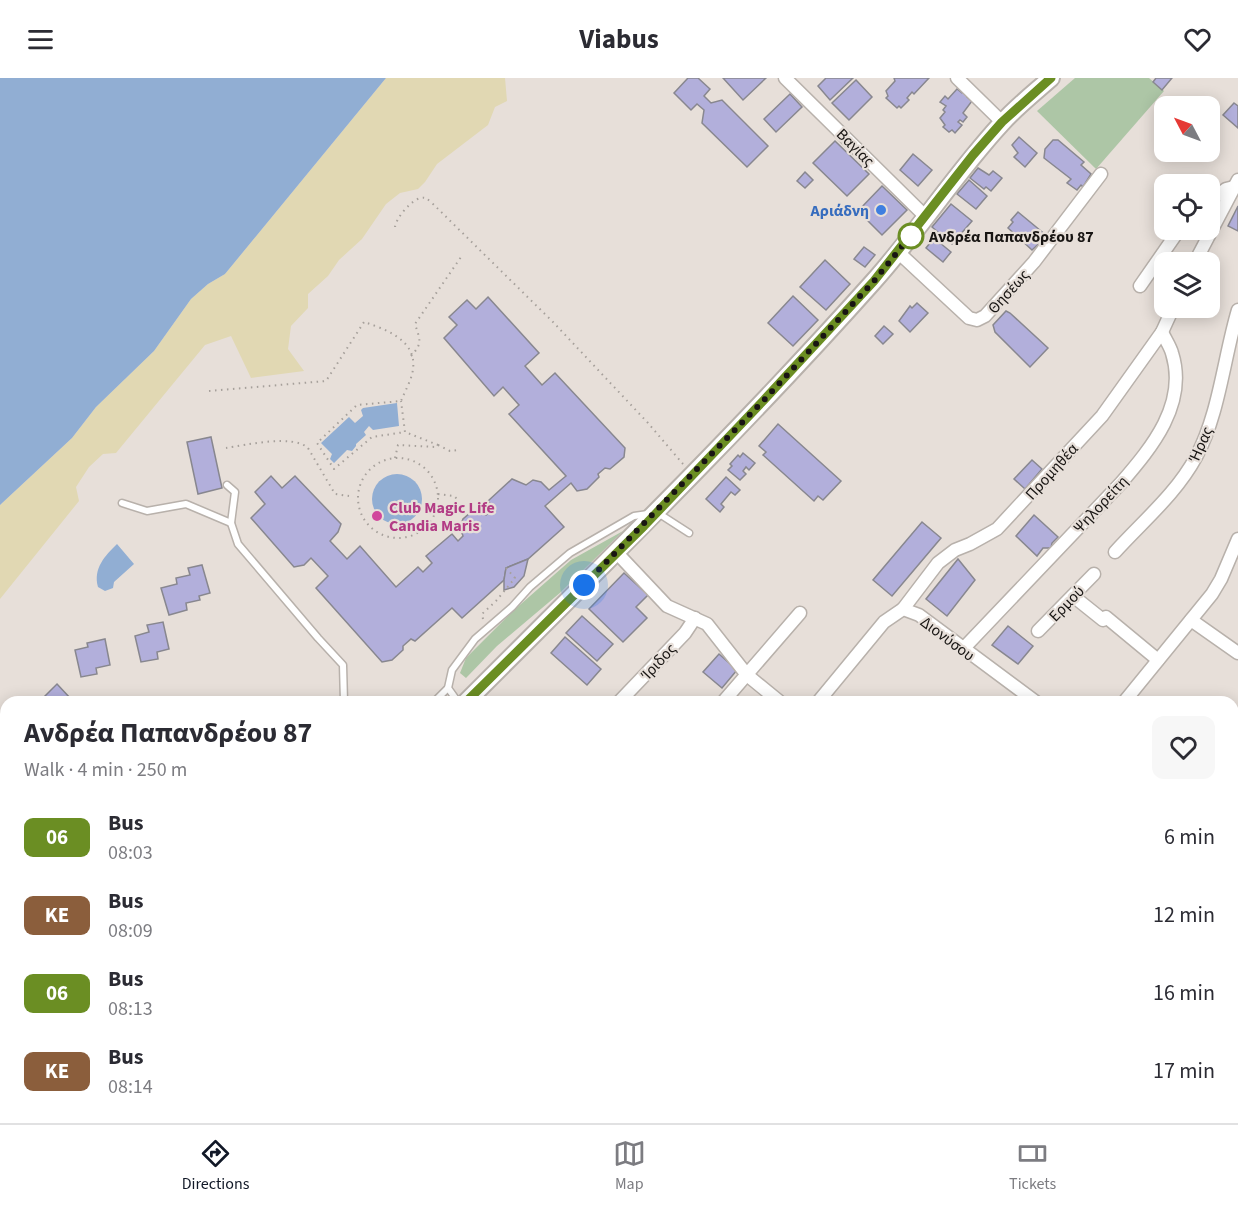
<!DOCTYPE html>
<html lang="en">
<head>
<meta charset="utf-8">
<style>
	:root { --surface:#fff; --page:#f7f7f7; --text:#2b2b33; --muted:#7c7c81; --line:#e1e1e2; --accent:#111827 }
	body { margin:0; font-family:"Source Sans 3",sans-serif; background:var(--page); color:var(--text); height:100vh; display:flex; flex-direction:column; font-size:22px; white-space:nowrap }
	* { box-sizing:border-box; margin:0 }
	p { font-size:20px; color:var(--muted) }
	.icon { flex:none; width:33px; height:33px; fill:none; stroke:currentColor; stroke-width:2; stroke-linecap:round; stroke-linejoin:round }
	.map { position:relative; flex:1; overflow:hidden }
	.drawer { position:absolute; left:0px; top:618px; width:1239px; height:428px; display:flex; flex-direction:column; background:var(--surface); border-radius:18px 18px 0 0; box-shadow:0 3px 15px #0003 }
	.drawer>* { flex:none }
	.badge { padding:0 12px; border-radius:9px; font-size:21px; line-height:39px }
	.needle { width:39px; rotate:311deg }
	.controls { position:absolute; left:1154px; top:18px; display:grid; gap:12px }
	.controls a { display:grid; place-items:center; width:66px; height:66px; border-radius:12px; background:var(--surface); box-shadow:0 3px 15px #0003; font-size:30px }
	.you { position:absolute; width:30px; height:30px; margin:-15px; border:4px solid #fff; border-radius:50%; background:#1a73e8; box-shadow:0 0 0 9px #1a73e833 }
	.map>.badge { position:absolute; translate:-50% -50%; box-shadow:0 0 0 3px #fff }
	.round { display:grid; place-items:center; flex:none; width:63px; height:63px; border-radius:12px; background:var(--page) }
	.summary { display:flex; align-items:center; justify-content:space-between; height:102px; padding:0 24px }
	h1 { font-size:28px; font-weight:700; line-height:45px }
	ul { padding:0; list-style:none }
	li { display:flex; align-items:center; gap:18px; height:78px; padding:0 24px }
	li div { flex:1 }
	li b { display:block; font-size:22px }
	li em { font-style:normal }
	li .badge { min-width:66px; font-weight:700; text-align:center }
	header { display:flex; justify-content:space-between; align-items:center; height:78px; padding:0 24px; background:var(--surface); font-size:27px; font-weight:700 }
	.menu { display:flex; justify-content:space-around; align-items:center; height:84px; border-top:2px solid var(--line); background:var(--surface); font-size:16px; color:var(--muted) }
	.menu a { display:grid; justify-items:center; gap:3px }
	.menu .current { color:var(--accent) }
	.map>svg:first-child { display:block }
	.green { fill:#adc6a6 }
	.sand { fill:#e1d8b3 }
	.water { fill:#91aed3 }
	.building { fill:#b2afdb; stroke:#88878f; stroke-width:1.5 }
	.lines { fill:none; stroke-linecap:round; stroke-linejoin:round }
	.lane-casing { stroke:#b8b1ab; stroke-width:9 }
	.street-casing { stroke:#b8b1ab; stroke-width:15 }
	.secondary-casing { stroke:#b8b1ab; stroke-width:20 }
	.path { stroke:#a6a09b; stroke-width:2; stroke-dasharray:1.5 4.5; stroke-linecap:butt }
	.lane { stroke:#fff; stroke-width:6 }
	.street { stroke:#fff; stroke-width:12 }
	.secondary { stroke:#fff; stroke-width:16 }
	.line-casing { stroke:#fff; stroke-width:14 }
	.line { stroke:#6b8e23; stroke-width:9 }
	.walk { stroke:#181513; stroke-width:6; stroke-dasharray:0 10.8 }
	.shop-dot { fill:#3f7fe0; stroke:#e7dfd9; stroke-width:2 }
	.stop-dot { fill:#fff; stroke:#6b8e23; stroke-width:3 }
	.hotel-dot { fill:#d1479c; stroke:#e7dfd9; stroke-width:2 }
	.labels { text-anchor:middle; stroke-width:4.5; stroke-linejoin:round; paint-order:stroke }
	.street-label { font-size:16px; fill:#181513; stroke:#e7dfd9 }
	.shop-label { font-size:16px; font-weight:bold; fill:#366cbe; stroke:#e7dfd9; text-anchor:end }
	.stop-label { font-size:16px; font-weight:bold; fill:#181513; stroke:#e7dfd9; text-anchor:start }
	.hotel-label { font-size:16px; font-weight:bold; fill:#b23c85; stroke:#e7dfd9; text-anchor:start }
</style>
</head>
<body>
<header><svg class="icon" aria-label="menu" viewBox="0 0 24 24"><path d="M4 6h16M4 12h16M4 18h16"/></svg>Viabus<svg class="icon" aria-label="heart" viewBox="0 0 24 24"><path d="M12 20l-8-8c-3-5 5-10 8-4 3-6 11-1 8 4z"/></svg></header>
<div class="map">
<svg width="1238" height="1045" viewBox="0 0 1238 1045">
	<rect width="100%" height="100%" fill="#e7dfd9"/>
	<g class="green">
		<polygon points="1075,0 1149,0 1164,13 1096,91 1037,33"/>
		<polygon points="623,453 561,514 497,568 466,600 460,595 466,580 513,533 571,482"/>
	</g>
	<polygon class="sand" points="386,0 505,0 507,23 495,29 488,47 437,86 425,104 418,111 400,115 386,126 362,161 339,182 328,198 308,216 308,230 291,248 288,271 304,293 251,300 231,258 205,267 116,375 103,376 89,389 76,409 79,423 0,521 0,427 72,360 96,329 154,273 191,221 208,206 225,196"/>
	<g class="water">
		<polygon points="0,0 386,0 225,196 208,206 191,221 154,273 96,329 72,360 0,427"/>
		<polygon points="397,325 399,348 373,352 369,348 364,354 366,357 356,366 356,368 352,373 347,372 334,385 330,381 332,376 321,365 349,339 355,345 363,338 361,332 363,330"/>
		<circle cx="397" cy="421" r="25"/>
		<path d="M117 466 134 486 114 504 113 510 105 513 98 509C93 490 105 478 117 466Z"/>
	</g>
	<g class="building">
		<polygon points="688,0 698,0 710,11 704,18 711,25 722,22 768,68 747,89 702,45 704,32 697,26 691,32 674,15"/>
		<polygon points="723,0 766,0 743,22"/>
		<polygon points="826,0 853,0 830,22 818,8"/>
		<polygon points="894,0 929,0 914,16 912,14 907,20 909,22 901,30 899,28 897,30 886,20 888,18 886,13 895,3"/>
		<polygon points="1156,0 1172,0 1162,12 1153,4"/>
		<polygon points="856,2 872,19 849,42 832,25"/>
		<polygon points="957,11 962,15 964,12 969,16 967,19 972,23 963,35 967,39 963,44 960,42 958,44 962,47 955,55 952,52 949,54 943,49 945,47 940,40 945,34 943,32 946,28 940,24 945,18 948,21"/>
		<polygon points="790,16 802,29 776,54 764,41"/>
		<polygon points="1234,25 1238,28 1238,50 1223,37"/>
		<polygon points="1019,59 1037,75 1025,89 1014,79 1018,75 1012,67"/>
		<polygon points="1053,62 1058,62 1084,84 1081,87 1091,96 1083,109 1081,107 1077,112 1067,105 1071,101 1044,80 1045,71"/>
		<polygon points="835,63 869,96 847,118 813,85"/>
		<polygon points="913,76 932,92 918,108 900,92"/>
		<polygon points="978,90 989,97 993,93 1002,100 991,113 986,109 984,111 970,100"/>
		<polygon points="805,94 813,102 805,110 797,103"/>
		<polygon points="969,102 987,118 976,131 957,116"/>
		<polygon points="882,108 907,132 882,157 858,133"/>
		<polygon points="951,126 972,143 952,166 932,149"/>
		<polygon points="1238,128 1238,153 1228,148"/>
		<polygon points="1018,134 1047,158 1032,172 1008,150 1013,144 1011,142"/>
		<polygon points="934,160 951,174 943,184 926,170"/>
		<polygon points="864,169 875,177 865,189 854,181"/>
		<polygon points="825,182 850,206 826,232 800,209"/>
		<polygon points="793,218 818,242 793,268 768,245"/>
		<polygon points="488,219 539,275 525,288 542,307 555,295 625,370 624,379 610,391 605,390 598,396 599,399 587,411 577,413 571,405 545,428 564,449 528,481 506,490 504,502 462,540 452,530 415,563 411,561 403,568 403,572 392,582 382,584 316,510 328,498 311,480 304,487 294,489 251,440 265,426 255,414 271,398 282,410 295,398 341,446 338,454 330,463 347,481 360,468 396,509 418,489 423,494 432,485 426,478 452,456 458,463 463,458 460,449 463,441 470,435 479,433 486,437 494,430 488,423 512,401 526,407 533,402 541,404 549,412 566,398 509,336 519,327 503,309 494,318 444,260 457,247 449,239 467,222 476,231"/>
		<polygon points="917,225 928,235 910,254 899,243 910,228 912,230"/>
		<polygon points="1006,233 1010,235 1048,270 1030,289 995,254 993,247"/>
		<polygon points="884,248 893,256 883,266 875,258"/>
		<polygon points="778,346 841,403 823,422 818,418 814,423 763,377 766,374 759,368"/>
		<polygon points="211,359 222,410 198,416 187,364"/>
		<polygon points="743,375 755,385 749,392 746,389 743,393 746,396 740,402 728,392 732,388 730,386 738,377 740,379"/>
		<polygon points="1032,382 1042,391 1025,411 1014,401"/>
		<polygon points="726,399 740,412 735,417 731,414 721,426 724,429 720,434 706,421"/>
		<polygon points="1034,437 1058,459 1052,465 1051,470 1043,470 1037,478 1016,458"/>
		<polygon points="922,444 941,460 892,518 873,502"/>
		<polygon points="528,481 524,498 514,509 504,512 504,502 506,490"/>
		<polygon points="958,481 975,502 947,538 926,521"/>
		<polygon points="202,487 210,515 199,518 200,522 186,525 187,532 169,537 161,510 177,506 176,500 190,497 188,490"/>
		<polygon points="624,495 648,517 636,529 647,540 623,564 589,531"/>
		<polygon points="582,538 613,566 597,583 566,555"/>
		<polygon points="163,544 169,571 157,574 158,581 141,584 135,558 149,554 147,547"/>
		<polygon points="1008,548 1033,568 1018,586 992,567"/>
		<polygon points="565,559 601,591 587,607 551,575"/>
		<polygon points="105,561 110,587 96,590 97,596 81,599 75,572 88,569 87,565"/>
		<polygon points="719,576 737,592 722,610 703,594"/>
		<polygon points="57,606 71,621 68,624 39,624"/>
		<polygon points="6,661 6,689 0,695 0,667"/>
		<polygon points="0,924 6,928 6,944 3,947 0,944"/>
		<polygon points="6,967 6,985 0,980 0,974"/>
	</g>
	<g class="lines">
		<g class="lane-casing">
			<g id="lane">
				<polyline points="227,407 235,414 231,445 238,466 318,560 343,587 344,624"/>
				<polyline points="122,425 147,433 186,426 231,445"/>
				<polyline points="658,435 689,455"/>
				<polyline points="434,624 448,610"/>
				<polyline points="458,624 448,610 452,592 475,561 512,529 530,509 570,475 634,438 648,436"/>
				<polyline points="0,1015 2,1016 0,1019"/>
			</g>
		</g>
		<g class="street-casing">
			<g id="street">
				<polyline points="785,0 926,139"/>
				<polyline points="957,0 1002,44"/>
				<polyline points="1209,124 1226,111 1234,109"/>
				<polyline points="898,174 969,240 977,242 985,238 1034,184 1101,96"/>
				<polyline points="1195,184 1238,102"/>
				<polyline points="1140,208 1179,152"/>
				<path d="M1115 474C1143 443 1176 416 1196 379 1219 337 1224 279 1238 232"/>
				<polyline points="617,475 667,528 707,546 747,597 780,624"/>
				<polyline points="1073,518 1103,542 1106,539 1158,582"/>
				<polyline points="903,531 938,485 955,472 970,466 997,451 1102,338 1162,254 1173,230"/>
				<polyline points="1191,542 1238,575"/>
				<polyline points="1038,553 1094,496"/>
				<path d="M963 571 1121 405C1152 369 1188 326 1172 275 1170 268 1165 261 1162 254"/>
				<polyline points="619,624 685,555 695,540"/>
				<polyline points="723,624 800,535"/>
				<polyline points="818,624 884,544 903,531 919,537 1036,624"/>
				<polyline points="1124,624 1212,516 1221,501 1238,461"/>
				<polyline points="1233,720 1238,723"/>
				<polyline points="1233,859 1238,850"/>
				<polyline points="1233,946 1238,947"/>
				<polyline points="1152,1044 1156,1045"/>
				<polyline points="237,1045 243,1040"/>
				<polyline points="350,1045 356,1040"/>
				<polyline points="970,1045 973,1040"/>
				<polyline points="1052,1045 1054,1040"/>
				<polyline points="1118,1045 1120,1040"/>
			</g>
		</g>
		<g class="secondary-casing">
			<g id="secondary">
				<path d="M466 624C604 486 743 350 873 204 918 154 955 96 1001 46 1016 29 1034 15 1051 0"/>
				<polyline points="47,1045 53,1040"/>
			</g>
		</g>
		<g class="path">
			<path d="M395 149C396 140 412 121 421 120 426 119 427 121 431 124L553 244 648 345 683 386"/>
			<path d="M411 278C423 265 420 262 415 246L461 179"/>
			<path d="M209 313 326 303 364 244C385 251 417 262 413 291 412 301 405 313 401 323L357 327 317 365 334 391 372 359 405 354 401 323"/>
			<polyline points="438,367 450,373 458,372"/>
			<path d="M226 370C246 367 293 356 308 370L335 416 349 418"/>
			<circle cx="398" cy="420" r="40"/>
			<polyline points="395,380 398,367 436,369 438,367 405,354"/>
			<polyline points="438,416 454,418 459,423"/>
			<polyline points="483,541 482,536 496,523 515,500 506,490"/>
			<polyline points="670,1045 673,1040"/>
		</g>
		<use href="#lane" class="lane"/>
		<use href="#street" class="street"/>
		<use href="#secondary" class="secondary"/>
	</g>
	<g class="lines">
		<g class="line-casing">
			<polyline id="line" points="466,624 644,448 764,322 874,203 973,77 1002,44 1051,0"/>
		</g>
		<use href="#line" class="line"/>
		<polyline class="walk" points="584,507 764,322 874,203 912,156 911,158"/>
	</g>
	<circle class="shop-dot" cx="881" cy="132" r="6"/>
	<circle class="stop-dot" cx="911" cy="158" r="12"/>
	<circle class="hotel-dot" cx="377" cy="438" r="6"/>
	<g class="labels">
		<g class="street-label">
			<text transform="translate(856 69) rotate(45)" y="6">Βαγίας</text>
			<text transform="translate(1008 213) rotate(-48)" y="6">Θησέως</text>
			<text transform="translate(1200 366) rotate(-66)" y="6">Ήρας</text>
			<text transform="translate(1051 393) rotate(-48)" y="6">Προμηθέα</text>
			<text transform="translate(1100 426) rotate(-47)" y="6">Ψηλορείτη</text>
			<text transform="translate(1066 525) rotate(-46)" y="6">Ερμού</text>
			<text transform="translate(948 560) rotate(37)" y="6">Διονύσου</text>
			<text transform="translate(658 583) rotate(-47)" y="6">Ίριδος</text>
		</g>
		<g class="shop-label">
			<text x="869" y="138">Αριάδνη</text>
		</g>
		<g class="stop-label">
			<text x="929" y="164">Ανδρέα Παπανδρέου 87</text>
		</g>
		<g class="hotel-label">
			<text x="389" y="435">Club Magic Life<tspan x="389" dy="18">Candia Maris</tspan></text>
		</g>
	</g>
</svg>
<div class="controls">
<a><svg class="needle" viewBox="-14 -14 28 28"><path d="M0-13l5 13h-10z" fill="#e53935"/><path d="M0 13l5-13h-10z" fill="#7c7c81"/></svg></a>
<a><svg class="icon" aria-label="locate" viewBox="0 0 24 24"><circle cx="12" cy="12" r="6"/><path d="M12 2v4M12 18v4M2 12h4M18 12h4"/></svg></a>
<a><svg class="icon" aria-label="layers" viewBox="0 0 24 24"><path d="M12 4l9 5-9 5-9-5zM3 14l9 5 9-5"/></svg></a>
</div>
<div class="you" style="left:584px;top:507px"></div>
<section class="drawer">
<div class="summary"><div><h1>Ανδρέα Παπανδρέου 87</h1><p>Walk · 4 min · 250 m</p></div><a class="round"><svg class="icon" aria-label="heart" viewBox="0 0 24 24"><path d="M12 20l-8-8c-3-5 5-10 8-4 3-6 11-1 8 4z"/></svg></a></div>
<ul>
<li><span class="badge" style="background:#6b8e23;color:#fff">06</span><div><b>Bus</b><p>08:03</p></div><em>6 min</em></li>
<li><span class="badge" style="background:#8b5e3c;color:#fff">KE</span><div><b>Bus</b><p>08:09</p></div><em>12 min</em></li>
<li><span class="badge" style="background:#6b8e23;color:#fff">06</span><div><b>Bus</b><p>08:13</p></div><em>16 min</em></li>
<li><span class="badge" style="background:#8b5e3c;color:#fff">KE</span><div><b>Bus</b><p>08:14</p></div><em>17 min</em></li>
</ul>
</section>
</div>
<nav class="menu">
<a class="current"><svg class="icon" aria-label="directions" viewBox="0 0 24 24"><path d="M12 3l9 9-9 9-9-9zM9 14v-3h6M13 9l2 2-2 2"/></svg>Directions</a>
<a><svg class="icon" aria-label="map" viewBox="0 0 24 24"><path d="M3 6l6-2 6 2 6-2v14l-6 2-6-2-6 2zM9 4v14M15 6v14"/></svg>Map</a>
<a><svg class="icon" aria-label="tickets" viewBox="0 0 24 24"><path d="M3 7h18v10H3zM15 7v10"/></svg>Tickets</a>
</nav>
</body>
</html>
